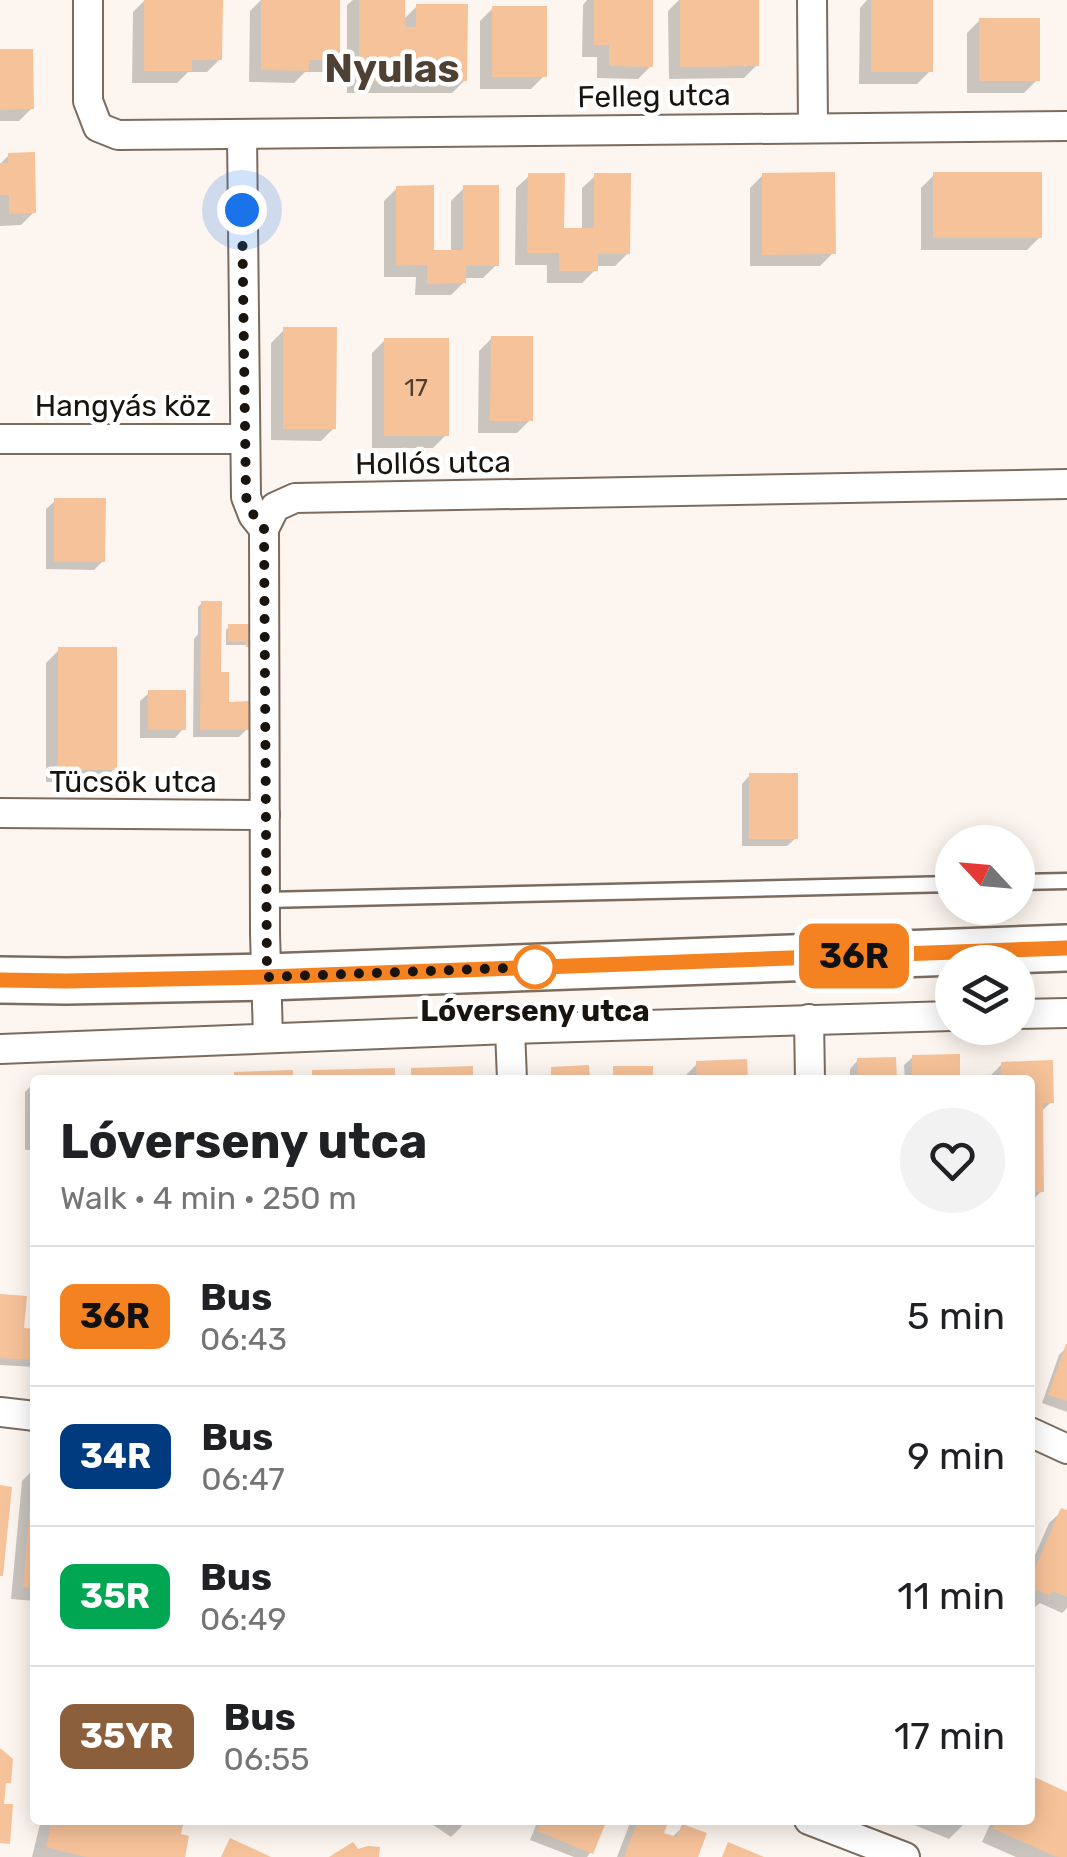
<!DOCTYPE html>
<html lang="en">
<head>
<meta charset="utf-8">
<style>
	:root { --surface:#fff; --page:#f2f2f2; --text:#202124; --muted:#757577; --line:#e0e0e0 }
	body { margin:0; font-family:Rubik,sans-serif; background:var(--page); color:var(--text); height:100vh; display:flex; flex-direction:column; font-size:38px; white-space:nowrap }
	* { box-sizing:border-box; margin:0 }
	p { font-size:32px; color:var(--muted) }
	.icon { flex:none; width:55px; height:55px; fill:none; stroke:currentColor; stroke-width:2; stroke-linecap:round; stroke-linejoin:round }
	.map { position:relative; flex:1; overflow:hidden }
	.sheet { position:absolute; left:30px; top:1075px; width:1005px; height:750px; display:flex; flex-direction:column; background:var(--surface); border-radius:10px; box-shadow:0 5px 25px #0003 }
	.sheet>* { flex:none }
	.badge { padding:0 20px; border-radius:15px; font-size:35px; line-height:65px }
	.needle { width:65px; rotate:296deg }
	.tools { position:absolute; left:935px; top:825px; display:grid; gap:20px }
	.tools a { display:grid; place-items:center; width:100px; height:100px; border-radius:50%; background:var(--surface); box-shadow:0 5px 25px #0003; font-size:50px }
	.you { position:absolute; width:50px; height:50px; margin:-25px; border:8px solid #fff; border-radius:50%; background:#1a73e8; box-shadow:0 0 0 15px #1a73e833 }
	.map>.badge { position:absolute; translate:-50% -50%; box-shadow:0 0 0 5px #fff }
	.round { display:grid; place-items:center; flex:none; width:105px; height:105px; border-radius:52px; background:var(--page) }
	.summary { display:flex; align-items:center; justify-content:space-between; height:170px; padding:0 30px }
	h1 { font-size:48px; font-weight:700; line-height:75px }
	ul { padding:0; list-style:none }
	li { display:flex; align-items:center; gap:30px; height:140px; padding:0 30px; border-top:2px solid var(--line) }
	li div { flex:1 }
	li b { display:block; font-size:38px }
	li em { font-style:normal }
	li .badge { min-width:110px; font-weight:700; text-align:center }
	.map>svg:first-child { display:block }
	.shadow { fill:#0003 }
	.building { fill:#f6c299 }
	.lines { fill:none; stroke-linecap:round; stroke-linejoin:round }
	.lane-casing { stroke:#7c6c5f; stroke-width:19 }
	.street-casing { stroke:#7c6c5f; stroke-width:32 }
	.primary-casing { stroke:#7c6c5f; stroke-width:50 }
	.lane { stroke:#fff; stroke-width:14 }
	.street { stroke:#fff; stroke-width:28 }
	.primary { stroke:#fff; stroke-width:45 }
	.line-casing { stroke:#fff; stroke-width:22 }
	.line { stroke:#f58220; stroke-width:15 }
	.walk { stroke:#1a140f; stroke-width:10; stroke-dasharray:0 18 }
	.stop-dot { fill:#fff; stroke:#f58220; stroke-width:5 }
	.labels { text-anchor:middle; stroke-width:9; stroke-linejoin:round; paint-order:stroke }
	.number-label { font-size:25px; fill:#514032 }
	.street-label { font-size:30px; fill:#1a140f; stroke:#fff }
	.stop-label { font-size:30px; font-weight:bold; fill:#1a140f; stroke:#fff }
	.district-label { font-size:40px; font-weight:bold; fill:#4f4034; stroke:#fff }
</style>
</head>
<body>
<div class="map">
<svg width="1067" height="1857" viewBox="0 0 1067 1857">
	<rect width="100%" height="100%" fill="#fdf5ef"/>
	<g class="shadow">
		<polygon points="145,0 221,0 220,59 207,72 188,72 177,83 132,83 133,12"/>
		<polygon points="261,0 338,0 337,59 324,72 305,72 294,83 249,82 250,11"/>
		<polygon points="353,0 402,0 402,21 417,6 465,80 452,93 347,93 347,5"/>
		<polygon points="587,0 651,0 651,66 638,79 597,78 597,57 582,57 583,5"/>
		<polygon points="679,0 757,0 757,65 744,78 669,79 668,11"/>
		<polygon points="867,0 931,0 930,71 917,84 859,84 860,8"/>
		<polygon points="493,8 544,76 531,89 480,89 480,21"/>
		<polygon points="980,20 1037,80 1024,93 967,93 967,33"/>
		<polygon points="0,52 32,108 19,121 0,121"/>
		<polygon points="9,155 34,212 21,225 0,226 0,164"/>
		<polygon points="763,175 833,253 820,266 750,266 750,188"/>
		<polygon points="934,175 1040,237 1027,250 921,250 921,188"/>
		<polygon points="529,176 562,230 582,230 582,188 595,176 628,253 615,266 595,266 595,270 582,283 547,283 547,265 515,265 516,188"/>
		<polygon points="397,188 431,253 451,253 451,201 464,188 496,265 483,278 464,278 464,282 451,295 415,295 416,277 384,277 384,201"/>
		<polygon points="284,330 334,428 321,441 271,440 271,343"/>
		<polygon points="492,338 530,420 517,433 478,433 479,351"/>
		<polygon points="385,340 446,435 433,448 372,448 372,353"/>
		<polygon points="55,501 103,561 94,570 46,569 46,509"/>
		<polygon points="202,603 227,704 247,729 239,737 193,737 194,639 198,634 198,607"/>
		<polygon points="229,627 256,645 226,645 226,630"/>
		<polygon points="59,650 114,769 101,782 46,782 46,663"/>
		<polygon points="149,693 183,729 175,738 140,738 140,701"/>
		<polygon points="750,775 796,838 787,846 742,846 742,784"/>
		<polygon points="913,1057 958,1080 905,1080 904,1065"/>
		<polygon points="858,1060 894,1080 850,1080 850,1069"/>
		<polygon points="698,1063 746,1080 685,1080 685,1076"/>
		<polygon points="1050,1063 1051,1102 1040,1113 1042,1191 1030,1202 1030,1080 989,1080 989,1077 1002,1064"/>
		<polygon points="33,1084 35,1084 35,1150 25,1150 25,1092"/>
		<polygon points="0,1296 22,1330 30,1331 31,1308 35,1304 35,1367 0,1365"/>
		<polygon points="1067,1347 1067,1412 1042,1403 1059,1355"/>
		<polygon points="35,1468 35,1601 11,1599 22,1481"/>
		<polygon points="1062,1511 1067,1513 1067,1608 1062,1613 1040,1603 1035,1607 1030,1605 1030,1567 1049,1523"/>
		<polygon points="1030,1778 1067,1794 1067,1857 1016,1857 982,1842 992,1820 1030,1820"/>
		<polygon points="41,1820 181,1820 178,1836 182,1857 32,1857"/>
		<polygon points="426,1820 453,1820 462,1826 451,1837"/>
		<polygon points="538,1820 604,1820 591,1852 587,1857 574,1857 530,1840"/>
		<polygon points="634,1820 666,1820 660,1834 671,1838 683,1827 695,1857 617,1857 630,1823"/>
		<polygon points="902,1820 964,1820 962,1826 949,1839"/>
	</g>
	<g class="building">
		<polygon points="144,0 223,0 222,60 192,60 192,71 144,71"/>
		<polygon points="261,0 340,0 340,60 309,60 309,71 261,70"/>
		<polygon points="359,0 405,0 405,27 416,27 416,4 468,4 467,81 359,81"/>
		<polygon points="594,0 653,0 653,67 609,66 609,45 594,45"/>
		<polygon points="680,0 759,0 759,66 680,67"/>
		<rect x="871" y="0" width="62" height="72"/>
		<rect x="492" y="6" width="55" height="71"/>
		<rect x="979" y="18" width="61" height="63"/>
		<polygon points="0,49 33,49 34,109 0,110"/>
		<polygon points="35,152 36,213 9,214 9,195 0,195 0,163 8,163 8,153"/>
		<polygon points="835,172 836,254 762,255 762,173"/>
		<rect x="933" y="172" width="109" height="66"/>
		<polygon points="528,173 565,173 564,228 594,228 594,173 631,173 630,254 598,254 598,271 559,271 559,253 527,253"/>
		<polygon points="434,185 434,250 463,250 463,185 499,185 499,266 466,266 466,283 427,284 427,265 396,266 396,186"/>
		<polygon points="283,327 337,327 336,429 283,429"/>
		<polygon points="491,336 533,336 533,421 490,421"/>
		<rect x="384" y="338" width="65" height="98"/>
		<polygon points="54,498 106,498 105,562 54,562"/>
		<polygon points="201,601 222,601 221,672 229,672 229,702 250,701 250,730 200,730"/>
		<polygon points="228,624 258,624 258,647 246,647 246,642 228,642"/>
		<rect x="58" y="647" width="59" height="123"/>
		<rect x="148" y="690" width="38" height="40"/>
		<rect x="749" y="773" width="49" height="66"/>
		<polygon points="960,1054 960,1080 912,1080 912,1055"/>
		<polygon points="896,1057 897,1080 858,1080 857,1058"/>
		<polygon points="747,1059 748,1080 697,1080 696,1061"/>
		<polygon points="1053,1060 1054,1103 1043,1103 1044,1192 1030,1192 1030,1080 1001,1080 1001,1062"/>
		<polygon points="589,1065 590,1080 551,1080 551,1067"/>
		<polygon points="473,1066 473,1080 411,1080 411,1068"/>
		<rect x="613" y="1066" width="40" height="14"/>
		<polygon points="395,1068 395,1080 312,1080 312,1070"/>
		<polygon points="293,1070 293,1080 234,1080 234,1072"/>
		<polygon points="0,1294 27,1296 24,1328 35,1329 34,1360 0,1358"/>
		<polygon points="1066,1344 1067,1344 1067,1401 1048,1395"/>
		<polygon points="32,1481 35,1481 35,1588 23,1587"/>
		<polygon points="0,1485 12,1487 3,1576 0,1576"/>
		<polygon points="1061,1508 1067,1510 1067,1597 1053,1591 1050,1596 1030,1587 1030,1579"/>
		<polygon points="0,1748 13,1759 11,1783 6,1783 4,1804 13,1804 10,1844 0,1843"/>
		<polygon points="1030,1775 1067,1792 1067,1857 1057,1857 993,1829 997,1820 1030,1820"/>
		<polygon points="52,1820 142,1820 152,1822 152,1820 184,1820 181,1834 189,1836 185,1857 86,1857 46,1847"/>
		<polygon points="541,1820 607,1820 593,1854 537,1831"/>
		<polygon points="638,1820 669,1820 664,1833 677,1837 682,1824 707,1833 698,1857 624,1857"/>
		<polygon points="230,1838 271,1857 221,1857"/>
		<polygon points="353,1842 358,1849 368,1846 380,1847 379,1857 329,1857"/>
		<polygon points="728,1842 764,1857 722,1857"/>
	</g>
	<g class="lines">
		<g class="lane-casing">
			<g id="lane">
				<polyline points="1018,882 1067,881"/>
				<polyline points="266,900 952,884"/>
			</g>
		</g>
		<g class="street-casing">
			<g id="street">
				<polyline points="88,0 88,101 98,127 118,135 1067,126"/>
				<polyline points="812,0 813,127"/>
				<polyline points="242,134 246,497 253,515 264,529"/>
				<polyline points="0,439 245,439"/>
				<polyline points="0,813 265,815"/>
				<polyline points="1018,1014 1067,1013"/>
				<polyline points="809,1019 810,1080"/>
				<polyline points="510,1029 512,1080"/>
				<polyline points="268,1038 265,933 264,529 275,507 295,498 1067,484"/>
				<polyline points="0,1049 510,1029 952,1016"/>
				<polyline points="0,1412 35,1416"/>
				<polyline points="1030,1432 1067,1449"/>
				<polyline points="809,1820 905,1857"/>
			</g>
		</g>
		<g class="primary-casing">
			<polyline id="primary" points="0,980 67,981 267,977 1067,948"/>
		</g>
		<use href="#lane" class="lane"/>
		<use href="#street" class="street"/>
		<use href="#primary" class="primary"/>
	</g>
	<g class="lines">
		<g class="line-casing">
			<polyline id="line" points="0,980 66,981 267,977 1067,948"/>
		</g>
		<use href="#line" class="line"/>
		<polyline class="walk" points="242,210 246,497 253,514 264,529 267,977 535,967"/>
	</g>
	<circle class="stop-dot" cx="535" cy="967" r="20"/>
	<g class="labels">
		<g class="number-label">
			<text x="416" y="396">17</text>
		</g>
		<g class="street-label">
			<text transform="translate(654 96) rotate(-1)" y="10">Felleg utca</text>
			<text x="123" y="416">Hangyás köz</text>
			<text transform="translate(433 463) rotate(-1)" y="10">Hollós utca</text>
			<text x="133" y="792">Tücsök utca</text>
		</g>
		<g class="stop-label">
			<text x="535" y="1021">Lóverseny utca</text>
		</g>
		<g class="district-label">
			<text x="392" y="82">Nyulas</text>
		</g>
	</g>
</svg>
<div class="tools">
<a><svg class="needle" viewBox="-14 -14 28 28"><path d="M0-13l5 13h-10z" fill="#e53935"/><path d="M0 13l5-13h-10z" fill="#757577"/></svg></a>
<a><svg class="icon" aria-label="layers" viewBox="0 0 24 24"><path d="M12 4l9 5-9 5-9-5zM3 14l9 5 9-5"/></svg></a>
</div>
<div class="you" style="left:242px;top:210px"></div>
<b class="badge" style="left:854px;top:956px;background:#f58220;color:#111">36R</b>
<section class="sheet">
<div class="summary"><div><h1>Lóverseny utca</h1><p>Walk · 4 min · 250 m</p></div><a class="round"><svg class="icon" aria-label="heart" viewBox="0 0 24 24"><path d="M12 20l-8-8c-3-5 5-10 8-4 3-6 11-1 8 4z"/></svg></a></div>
<ul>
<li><span class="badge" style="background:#f58220;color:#111">36R</span><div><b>Bus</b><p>06:43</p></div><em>5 min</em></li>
<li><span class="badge" style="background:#003b80;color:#fff">34R</span><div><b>Bus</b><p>06:47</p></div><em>9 min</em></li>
<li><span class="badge" style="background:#00a651;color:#fff">35R</span><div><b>Bus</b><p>06:49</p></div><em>11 min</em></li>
<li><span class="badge" style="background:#8b5e3c;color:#fff">35YR</span><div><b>Bus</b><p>06:55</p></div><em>17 min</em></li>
</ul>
</section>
</div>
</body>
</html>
